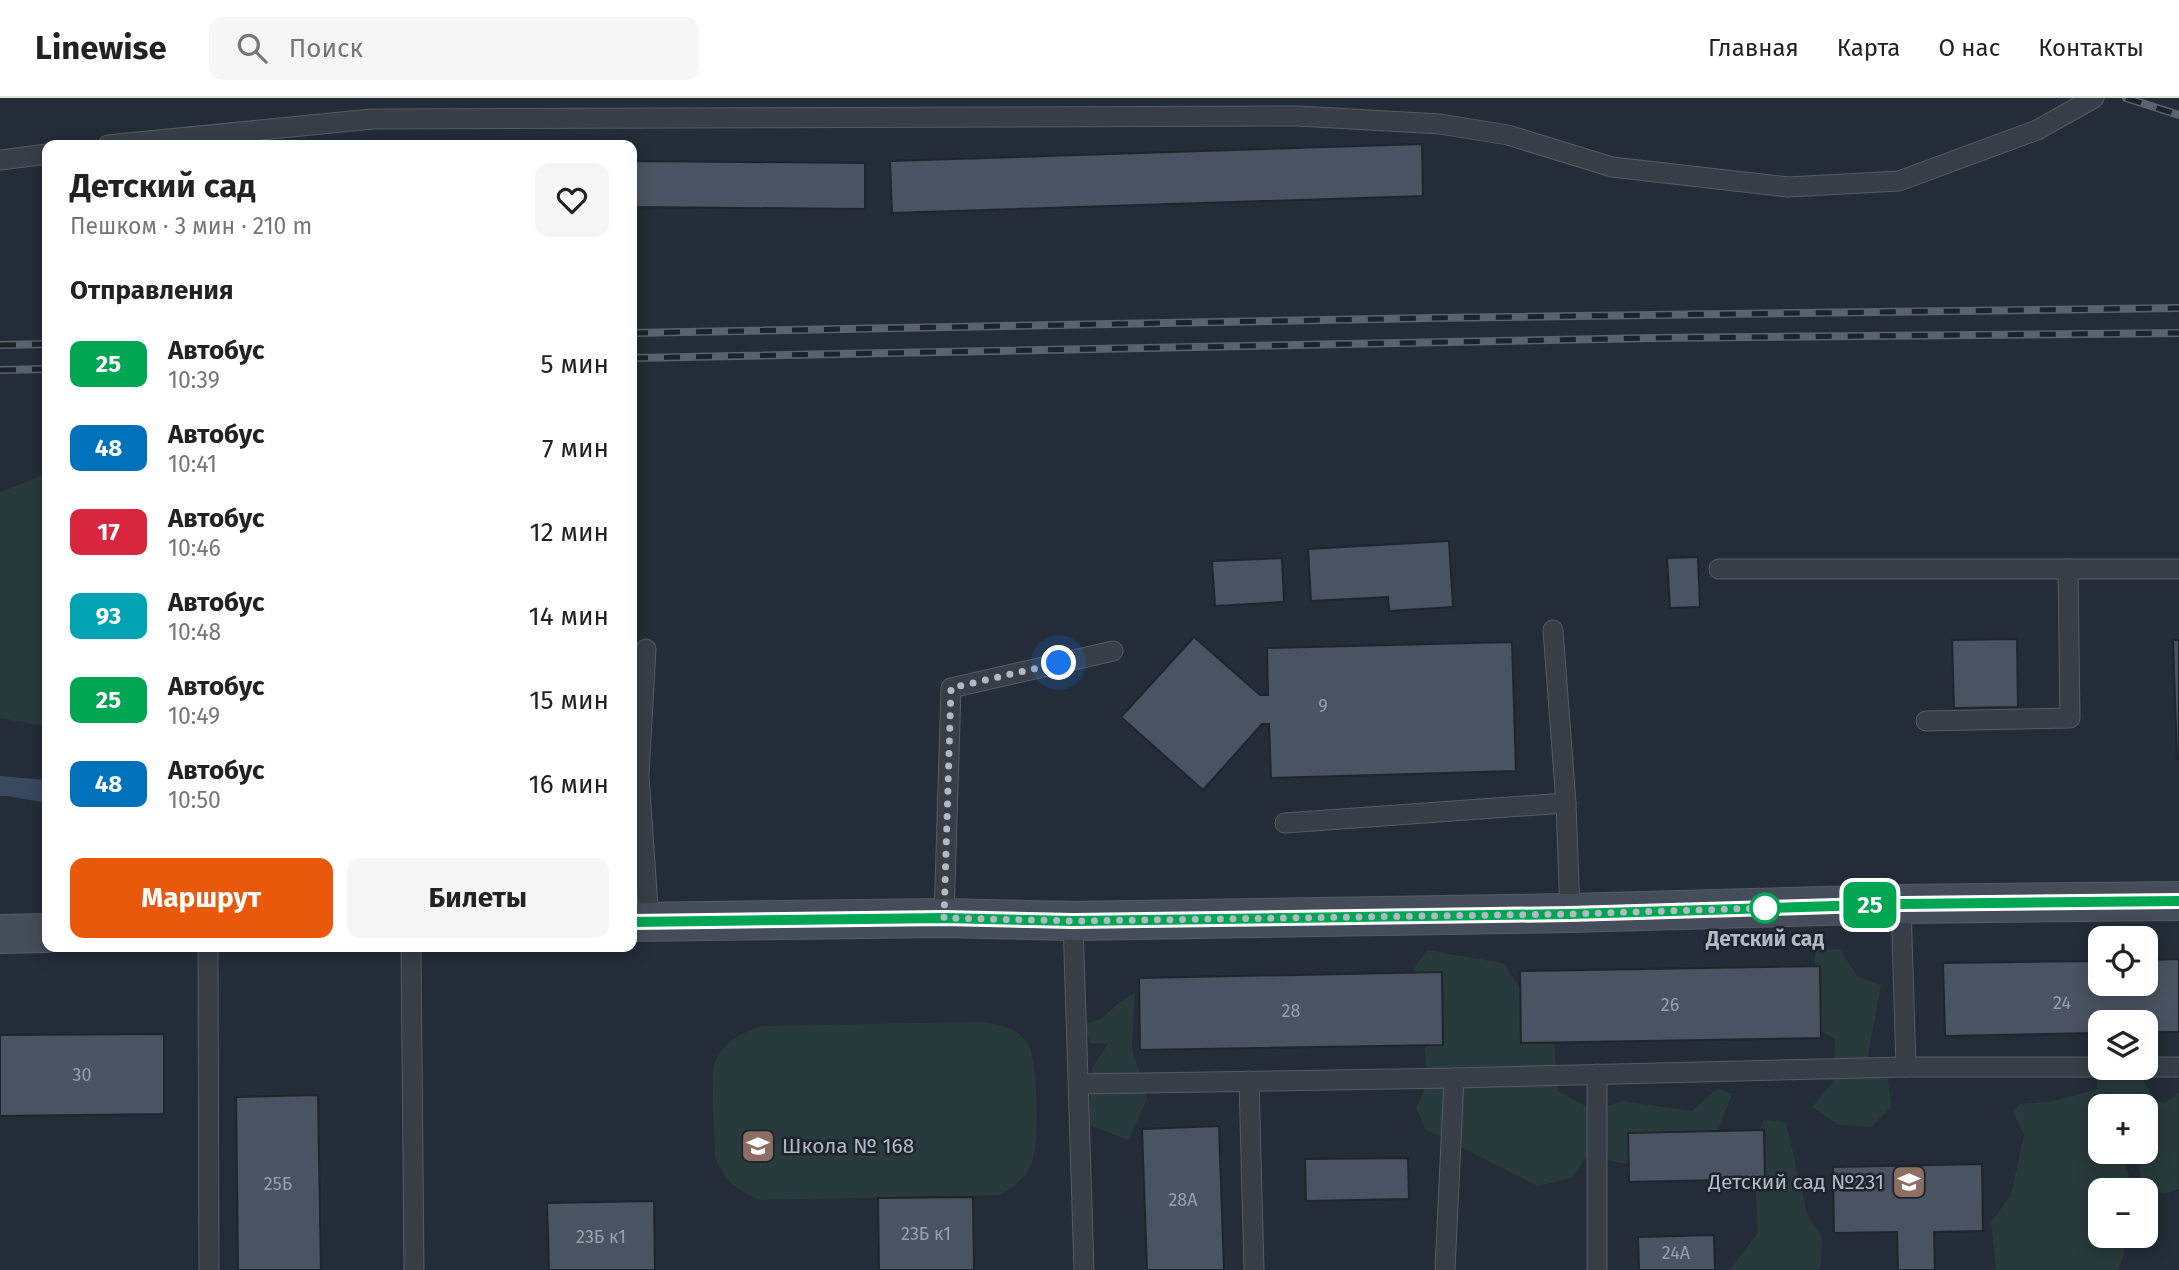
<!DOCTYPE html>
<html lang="ru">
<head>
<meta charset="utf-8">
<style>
	:root { --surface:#fff; --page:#f6f6f6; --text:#222; --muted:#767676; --line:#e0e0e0; --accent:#ea580c }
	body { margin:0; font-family:"Fira Sans",sans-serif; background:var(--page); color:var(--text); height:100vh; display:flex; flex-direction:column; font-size:26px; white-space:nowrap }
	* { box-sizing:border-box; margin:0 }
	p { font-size:23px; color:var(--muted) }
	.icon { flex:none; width:38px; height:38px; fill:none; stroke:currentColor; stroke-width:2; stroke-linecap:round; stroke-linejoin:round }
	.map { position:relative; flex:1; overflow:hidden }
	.details { position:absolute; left:42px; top:42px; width:595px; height:812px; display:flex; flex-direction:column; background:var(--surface); border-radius:14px; box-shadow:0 4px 18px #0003 }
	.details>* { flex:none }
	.badge { padding:0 14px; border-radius:10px; font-size:24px; line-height:46px }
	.fabs { position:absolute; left:2088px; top:828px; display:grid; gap:14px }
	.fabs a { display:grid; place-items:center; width:70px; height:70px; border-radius:14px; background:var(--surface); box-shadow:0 4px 18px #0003; font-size:35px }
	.you { position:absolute; width:35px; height:35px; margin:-18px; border:5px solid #fff; border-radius:50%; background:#1a73e8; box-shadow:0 0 0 10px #1a73e833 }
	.map>.badge { position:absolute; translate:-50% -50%; box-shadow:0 0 0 4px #fff }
	h2 { padding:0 28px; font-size:26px; line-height:63px }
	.round { display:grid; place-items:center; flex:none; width:74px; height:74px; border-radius:14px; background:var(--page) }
	.headline { display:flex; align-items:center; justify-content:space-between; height:119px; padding:0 28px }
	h1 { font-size:33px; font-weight:700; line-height:52px }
	.primary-button { display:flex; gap:14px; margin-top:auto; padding:14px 28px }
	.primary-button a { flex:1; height:80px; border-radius:14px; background:var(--accent); color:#fff; font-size:28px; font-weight:700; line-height:80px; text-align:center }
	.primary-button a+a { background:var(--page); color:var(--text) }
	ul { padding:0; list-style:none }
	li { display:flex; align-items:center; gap:21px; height:84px; padding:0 28px }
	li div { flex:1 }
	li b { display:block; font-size:26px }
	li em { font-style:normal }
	li .badge { min-width:77px; font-weight:700; text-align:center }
	header { display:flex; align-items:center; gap:42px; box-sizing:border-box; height:98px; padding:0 35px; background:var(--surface); border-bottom:2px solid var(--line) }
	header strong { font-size:33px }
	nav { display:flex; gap:38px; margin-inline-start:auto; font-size:24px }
	.search { width:490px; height:63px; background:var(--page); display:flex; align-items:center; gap:18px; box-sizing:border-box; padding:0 24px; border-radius:14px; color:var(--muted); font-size:26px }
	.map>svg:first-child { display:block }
	.green { fill:#283a3b }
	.water { fill:#3a495f }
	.building { fill:#4a5361; stroke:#1e252f; stroke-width:2 }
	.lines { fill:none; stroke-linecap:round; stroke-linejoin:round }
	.lane-casing { stroke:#555c66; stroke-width:21 }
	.secondary-casing { stroke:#555c66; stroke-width:40 }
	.lane { stroke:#373e48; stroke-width:19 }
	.secondary { stroke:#454d5b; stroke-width:38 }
	.rail-casing { stroke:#59626f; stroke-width:8 }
	.rail { stroke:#1c232d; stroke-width:5; stroke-dasharray:16; stroke-linecap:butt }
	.line-casing { stroke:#fff; stroke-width:16 }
	.line { stroke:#00a651; stroke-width:10 }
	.walk { stroke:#b2b9c4; stroke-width:7; stroke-dasharray:0 12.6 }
	.stop-dot { fill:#fff; stroke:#00a651; stroke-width:3.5 }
	.labels { text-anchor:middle; stroke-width:5; stroke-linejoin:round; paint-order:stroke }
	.number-label { font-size:18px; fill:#98a0ab }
	.stop-label { font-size:21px; font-weight:bold; fill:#b2b9c4; stroke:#1c232d }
	.poi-label { font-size:21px; fill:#b2b9c4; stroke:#1c232d; text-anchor:start }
</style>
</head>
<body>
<header>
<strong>Linewise</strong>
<div class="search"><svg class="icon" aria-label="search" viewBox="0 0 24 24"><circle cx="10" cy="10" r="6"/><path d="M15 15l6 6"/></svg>Поиск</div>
<nav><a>Главная</a><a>Карта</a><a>О нас</a><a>Контакты</a></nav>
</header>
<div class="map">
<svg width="2179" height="1172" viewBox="0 0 2179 1172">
	<rect width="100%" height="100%" fill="#232c38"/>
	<g class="green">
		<polygon points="47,376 47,628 44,628 0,620 0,394"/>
		<polygon points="1840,851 1857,878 1881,887 1865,974 1888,979 1891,1009 1871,1029 1838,1027 1812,1009 1833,984 1835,941 1816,930 1814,877 1815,852"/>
		<polygon points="1427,852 1503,865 1554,941 1558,993 1593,1012 1623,1003 1692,1013 1718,990 1732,996 1708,1059 1659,1072 1587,1058 1572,1080 1538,1088 1425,1031 1416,1010 1427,985 1422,898 1413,872"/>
		<polygon points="1135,894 1132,950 1147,1001 1128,1042 1089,1027 1092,970 1108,946 1090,945 1084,927 1101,921 1120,904"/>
		<path d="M977 924C996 925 1019 929 1029 948 1038 966 1040 1049 1031 1067 1024 1082 1015 1088 1001 1097L760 1102C738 1094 724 1081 715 1060 715 1042 710 976 715 964 724 944 742 934 762 928Z"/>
		<polygon points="2098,956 2100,956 2100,970 2137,970 2154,1001 2165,1005 2179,994 2179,1091 2165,1096 2141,1084 2138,1054 2146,1054 2146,1008 2100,1008 2100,1054 2121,1055 2134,1092 2100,1092 2100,1138 2123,1138 2124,1157 2118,1172 1996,1172 1991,1124 2011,1097 2024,1037 2013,1014 2020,1006 2054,1003 2097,991"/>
		<polygon points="1764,1022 1786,1024 1807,1116 1822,1140 1821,1168 1819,1172 1730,1172 1758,1134 1753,1047"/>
	</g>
	<polygon class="water" points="0,678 47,682 47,705 8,698 0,698"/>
	<g class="building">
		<polygon points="1422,46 1423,98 892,115 890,63"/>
		<polygon points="632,63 865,65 865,111 632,109"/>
		<polygon points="1449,443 1453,509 1389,513 1388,499 1311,503 1308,451"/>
		<polygon points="1698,459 1700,509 1670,510 1667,460"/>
		<polygon points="1282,460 1284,504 1215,508 1212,463"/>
		<polygon points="1194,539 1260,597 1268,597 1267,550 1512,544 1516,673 1271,680 1269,626 1262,626 1203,692 1121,619"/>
		<polygon points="2017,541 2018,609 1954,610 1952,542"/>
		<polygon points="2173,542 2179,542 2179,661 2177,661"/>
		<polygon points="2179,861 2179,934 2146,934 2146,924 2100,924 2100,935 1945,938 1943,865 2100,863 2100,886 2146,886 2146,862"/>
		<polygon points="1820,868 1821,940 1521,945 1520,873"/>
		<polygon points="1442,874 1443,947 1140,952 1139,880"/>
		<polygon points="164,936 164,1016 0,1018 0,937"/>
		<polygon points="318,997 321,1172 238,1172 236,999"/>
		<polygon points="1219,1028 1224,1172 1147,1172 1142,1031"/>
		<polygon points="1764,1032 1765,1081 1629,1084 1628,1035"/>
		<polygon points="1408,1060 1409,1101 1306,1103 1305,1061"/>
		<polygon points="1982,1066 1983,1133 1934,1134 1935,1172 1898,1172 1897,1134 1834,1135 1833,1069"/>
		<polygon points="973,1099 974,1172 879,1172 878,1100"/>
		<polygon points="654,1103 655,1172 549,1172 547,1105"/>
		<polygon points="1714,1137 1715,1172 1639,1172 1638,1139"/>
	</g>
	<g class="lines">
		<g class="lane-casing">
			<g id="lane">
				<polyline points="108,47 372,21 1298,18 1440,26 1508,37 1612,69 1788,89 1899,83 2037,32 2094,0"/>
				<polyline points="0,62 47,56"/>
				<polyline points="1719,471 2179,471"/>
				<polyline points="1553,532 1566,705 1570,815"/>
				<polyline points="646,551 639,678 649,824"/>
				<polyline points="1926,623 2070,620 2068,471"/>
				<polyline points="1285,725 1566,705"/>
				<polyline points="1901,806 1906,969"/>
				<polyline points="944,820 951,590 1113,553"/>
				<polyline points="1073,823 1084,1172"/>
				<polyline points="208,849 209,1172"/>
				<polyline points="411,849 414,1172"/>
				<polyline points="2146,969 2179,969"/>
				<polyline points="1249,983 1254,1172"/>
				<polyline points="1079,986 1454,980 1906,969 2100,969"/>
				<polyline points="1445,1172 1454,980"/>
				<polyline points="1597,1172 1597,976"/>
			</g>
		</g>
		<g class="secondary-casing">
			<g id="secondary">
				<polyline points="632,824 944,820 1073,823 1570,815 1901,806 2179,803"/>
				<polyline points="0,836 47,835"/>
			</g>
		</g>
		<use href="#lane" class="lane"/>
		<use href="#secondary" class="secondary"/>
		<g class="rail-casing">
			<g id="rail">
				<polyline points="2126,0 2179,17"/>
				<polyline points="632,235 1431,220 2179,210"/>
				<polyline points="0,247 47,246"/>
				<polyline points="632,260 1655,240 2179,235"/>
				<polyline points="0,272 47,271"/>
			</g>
		</g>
		<use href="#rail" class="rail"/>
	</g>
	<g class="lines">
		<g class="line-casing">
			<polyline id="line" points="632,824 944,820 1073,823 1570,816 1901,806 2179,803"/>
		</g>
		<use href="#line" class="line"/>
		<polyline class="walk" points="1059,565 951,590 944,820 1073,823 1570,816 1765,810"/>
	</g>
	<defs>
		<g id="school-square" transform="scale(1.75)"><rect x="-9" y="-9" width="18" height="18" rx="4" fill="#8d6e63" stroke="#1c232d"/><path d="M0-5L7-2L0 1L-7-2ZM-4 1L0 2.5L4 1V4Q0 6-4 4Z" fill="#fff"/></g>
	</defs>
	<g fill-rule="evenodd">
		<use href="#school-square" x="758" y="1048"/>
		<use href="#school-square" x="1909" y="1084"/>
	</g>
	<circle class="stop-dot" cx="1765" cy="810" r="14"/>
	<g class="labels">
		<g class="number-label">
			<text x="1323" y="614">9</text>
			<text x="2062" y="911">24</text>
			<text x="1670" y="913">26</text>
			<text x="1291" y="919">28</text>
			<text x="82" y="983">30</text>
			<text x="278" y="1092">25Б</text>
			<text x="1183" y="1108">28А</text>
			<text x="926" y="1142">23Б к1</text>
			<text x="601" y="1145">23Б к1</text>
			<text x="1676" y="1161">24А</text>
		</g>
		<g class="stop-label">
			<text x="1765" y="848">Детский сад</text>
		</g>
		<g class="poi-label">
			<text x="782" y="1055">Школа № 168</text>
			<text x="1884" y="1091" text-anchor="end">Детский сад №231</text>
		</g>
	</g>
</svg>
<div class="fabs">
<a><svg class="icon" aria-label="locate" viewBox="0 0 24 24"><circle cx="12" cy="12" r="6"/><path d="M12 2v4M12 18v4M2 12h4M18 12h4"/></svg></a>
<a><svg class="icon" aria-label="layers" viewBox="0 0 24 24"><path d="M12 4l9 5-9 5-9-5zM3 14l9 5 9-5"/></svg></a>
<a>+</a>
<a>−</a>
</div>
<div class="you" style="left:1059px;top:565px"></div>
<b class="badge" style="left:1870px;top:807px;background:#00a651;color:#fff">25</b>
<section class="details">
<div class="headline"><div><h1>Детский сад</h1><p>Пешком · 3 мин · 210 m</p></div><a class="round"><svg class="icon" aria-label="heart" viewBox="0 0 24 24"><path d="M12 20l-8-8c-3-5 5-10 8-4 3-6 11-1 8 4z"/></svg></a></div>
<h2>Отправления</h2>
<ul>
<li><span class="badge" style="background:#00a651;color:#fff">25</span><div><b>Автобус</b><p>10:39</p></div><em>5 мин</em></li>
<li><span class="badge" style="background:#0072bc;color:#fff">48</span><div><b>Автобус</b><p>10:41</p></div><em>7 мин</em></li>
<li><span class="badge" style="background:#d7263d;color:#fff">17</span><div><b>Автобус</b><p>10:46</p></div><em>12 мин</em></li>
<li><span class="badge" style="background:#00a3b4;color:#fff">93</span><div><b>Автобус</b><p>10:48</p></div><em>14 мин</em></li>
<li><span class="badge" style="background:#00a651;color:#fff">25</span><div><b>Автобус</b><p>10:49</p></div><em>15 мин</em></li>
<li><span class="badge" style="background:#0072bc;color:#fff">48</span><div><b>Автобус</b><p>10:50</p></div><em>16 мин</em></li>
</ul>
<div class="primary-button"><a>Маршрут</a><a>Билеты</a></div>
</section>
</div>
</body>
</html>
